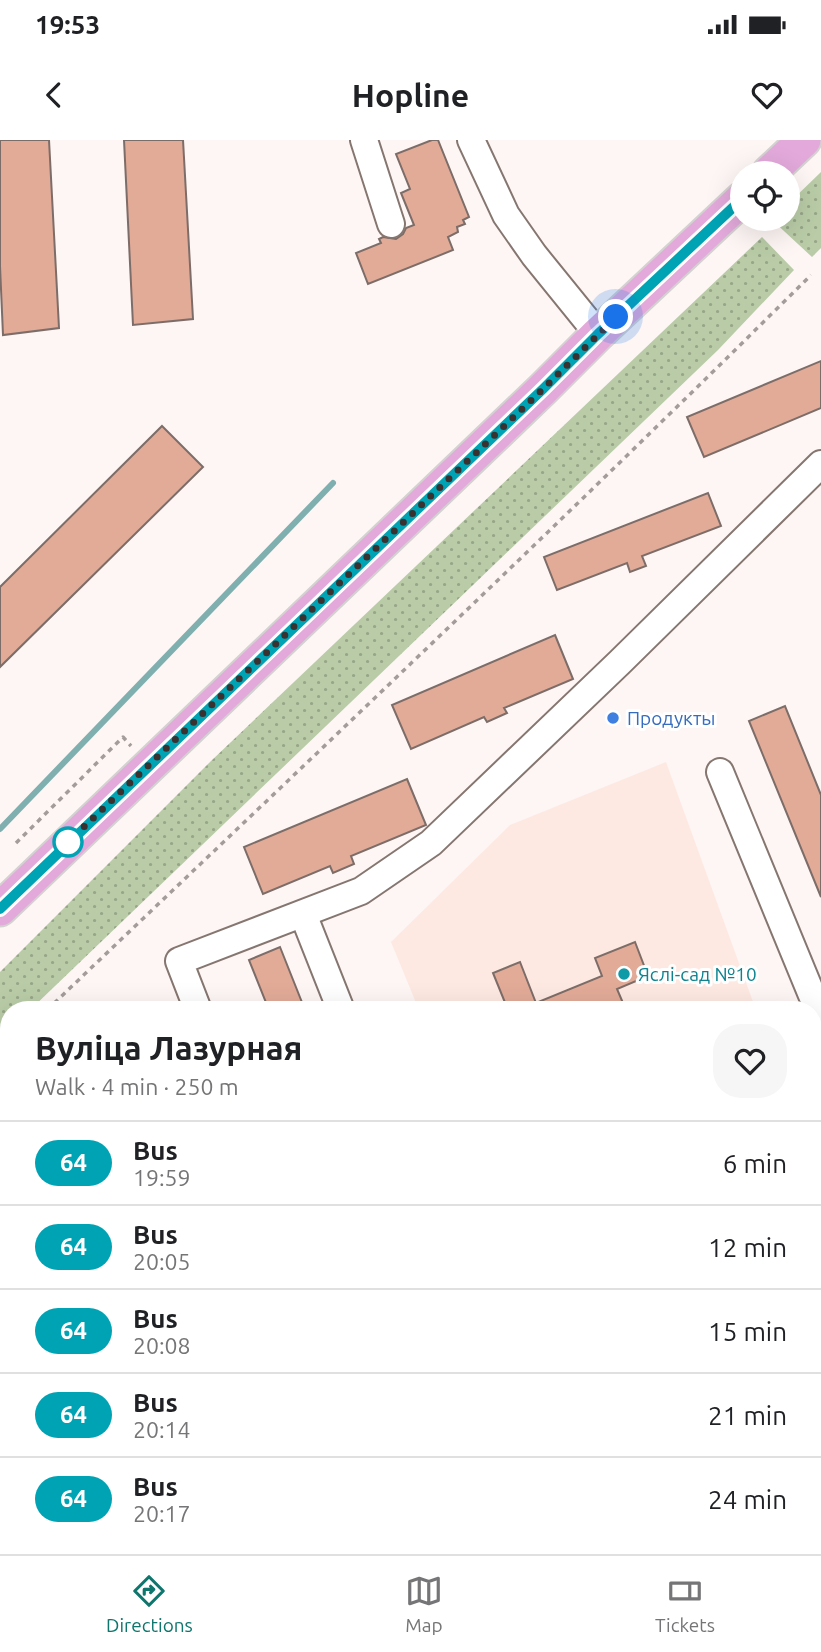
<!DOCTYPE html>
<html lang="en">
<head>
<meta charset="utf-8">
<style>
	:root { --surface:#fff; --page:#f6f6f6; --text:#202124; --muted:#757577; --line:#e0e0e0; --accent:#0f766e }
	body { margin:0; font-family:Ubuntu,sans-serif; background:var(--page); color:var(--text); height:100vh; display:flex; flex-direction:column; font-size:26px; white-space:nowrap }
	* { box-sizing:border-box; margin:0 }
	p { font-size:23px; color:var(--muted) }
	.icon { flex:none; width:38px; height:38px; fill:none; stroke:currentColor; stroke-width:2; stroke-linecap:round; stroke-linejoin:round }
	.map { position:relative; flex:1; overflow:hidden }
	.sheet { position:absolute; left:0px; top:861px; width:822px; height:553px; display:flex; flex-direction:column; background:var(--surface); border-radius:28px 28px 0 0; box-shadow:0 7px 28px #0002 }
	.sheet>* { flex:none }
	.badge { padding:0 14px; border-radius:23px; font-size:24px; line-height:46px }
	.buttons { position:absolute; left:730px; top:21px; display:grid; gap:14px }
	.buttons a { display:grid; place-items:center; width:70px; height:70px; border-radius:50%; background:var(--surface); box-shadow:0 7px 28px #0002; font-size:35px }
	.you { position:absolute; width:35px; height:35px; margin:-18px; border:5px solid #fff; border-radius:50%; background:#1a73e8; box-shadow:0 0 0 10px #1a73e833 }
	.map>.badge { position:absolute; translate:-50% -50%; box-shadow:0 0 0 4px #fff }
	.round { display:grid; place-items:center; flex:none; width:74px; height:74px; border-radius:28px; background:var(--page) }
	.head { display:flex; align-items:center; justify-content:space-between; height:119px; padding:0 35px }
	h1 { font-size:33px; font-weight:600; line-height:52px }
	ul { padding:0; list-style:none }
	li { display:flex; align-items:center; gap:21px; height:84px; padding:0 35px; border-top:2px solid var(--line) }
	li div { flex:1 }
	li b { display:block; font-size:26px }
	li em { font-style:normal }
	li .badge { min-width:77px; font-weight:700; text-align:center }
	.status { display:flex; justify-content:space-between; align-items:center; height:49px; padding:0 35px; background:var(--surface); direction:ltr }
	.status svg { height:19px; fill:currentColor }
	header { display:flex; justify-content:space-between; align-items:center; height:91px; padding:0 35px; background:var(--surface); font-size:32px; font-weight:600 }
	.tab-bar { display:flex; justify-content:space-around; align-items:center; height:98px; border-top:2px solid var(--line); background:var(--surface); font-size:19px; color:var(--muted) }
	.tab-bar a { display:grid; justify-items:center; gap:4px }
	.tab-bar .current { color:var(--accent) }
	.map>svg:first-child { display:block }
	.built { fill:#fee9e2 }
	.grass { fill:url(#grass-dots) }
	.park { fill:url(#park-tufts) }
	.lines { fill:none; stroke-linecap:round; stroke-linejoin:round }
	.stream { stroke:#80afaf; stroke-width:6 }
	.building { fill:#e2ab98; stroke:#7d6d68; stroke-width:2 }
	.minor-casing { stroke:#867670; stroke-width:30 }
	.major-casing { stroke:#d3d2d1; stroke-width:37 }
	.path { stroke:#a39c9a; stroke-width:3.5; stroke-dasharray:5 5; stroke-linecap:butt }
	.minor { stroke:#fff; stroke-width:26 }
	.major { stroke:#e2a9da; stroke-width:33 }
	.line-casing { stroke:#fff; stroke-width:16 }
	.line { stroke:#00a3b4; stroke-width:10 }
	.walk { stroke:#393230; stroke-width:7; stroke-dasharray:0 12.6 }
	.shop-dot { fill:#3f7fe0; stroke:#fff; stroke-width:2.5 }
	.stop-dot { fill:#fff; stroke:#00a3b4; stroke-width:3.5 }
	.culture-dot { fill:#0f9aa8; stroke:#fff; stroke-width:2.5 }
	.labels { text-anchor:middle; stroke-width:6; stroke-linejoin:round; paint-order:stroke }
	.shop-label { font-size:19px; fill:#366cbe; stroke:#fff; text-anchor:start }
	.culture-label { font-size:19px; fill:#0d838f; stroke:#fff; text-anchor:start }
</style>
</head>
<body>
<div class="status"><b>19:53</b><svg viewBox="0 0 49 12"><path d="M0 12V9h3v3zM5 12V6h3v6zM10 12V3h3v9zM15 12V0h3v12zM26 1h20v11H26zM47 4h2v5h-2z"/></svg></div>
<header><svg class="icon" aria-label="back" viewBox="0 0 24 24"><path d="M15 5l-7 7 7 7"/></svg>Hopline<svg class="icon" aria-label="heart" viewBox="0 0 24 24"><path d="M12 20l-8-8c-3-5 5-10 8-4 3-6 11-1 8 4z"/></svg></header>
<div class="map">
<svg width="821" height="1414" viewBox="0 0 821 1414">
	<defs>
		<pattern id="grass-dots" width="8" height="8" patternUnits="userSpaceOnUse" patternTransform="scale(1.75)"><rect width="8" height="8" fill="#b9cca7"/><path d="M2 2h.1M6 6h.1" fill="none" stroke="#97a688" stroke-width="1.8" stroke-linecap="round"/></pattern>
		<pattern id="park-tufts" width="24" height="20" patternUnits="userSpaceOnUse" patternTransform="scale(1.75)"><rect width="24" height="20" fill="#b9cca7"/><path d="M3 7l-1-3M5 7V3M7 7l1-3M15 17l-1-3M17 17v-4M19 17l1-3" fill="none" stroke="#97a688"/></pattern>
	</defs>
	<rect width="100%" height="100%" fill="#fdf6f4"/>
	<g class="built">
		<polygon points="666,622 756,870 419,870 391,802 510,685"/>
		<polygon points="821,1117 821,1414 491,1414 488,1405 814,1405 814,1121"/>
		<polygon points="9,1239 9,1405 130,1405 133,1414 0,1414 0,1242"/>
	</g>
	<g class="grass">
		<polygon points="821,32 821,108 812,117 771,79 788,79 788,64"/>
		<polygon points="762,97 794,130 718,210 30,870 9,870 9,890 0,899 0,832 211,621"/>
	</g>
	<polygon class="park" points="198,1405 390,1405 394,1414 201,1414"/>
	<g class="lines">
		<polyline class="stream" points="0,689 333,343"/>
	</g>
	<g class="building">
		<polygon points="0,0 49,0 59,188 3,195 0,126"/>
		<polygon points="124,0 183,0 193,179 133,185"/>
		<polygon points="432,0 438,0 469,77 463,80 465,84 457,87 458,92 448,97 453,110 368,144 356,113 381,103 379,99 383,97 396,99 403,94 406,88 414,85 401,53 410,49 396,14"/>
		<polygon points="821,221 821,268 704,317 687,277"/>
		<polygon points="162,286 203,327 0,527 0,447"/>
		<polygon points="708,353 721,386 642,416 646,426 630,432 627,423 557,450 544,417"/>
		<polygon points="555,495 573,539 504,568 507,573 487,582 484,577 411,609 392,565"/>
		<polygon points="785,566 821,655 821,757 749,581"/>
		<polygon points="407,639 426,685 351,716 354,724 333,733 330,726 263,754 244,707"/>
		<polygon points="635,802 648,836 617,849 626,870 508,870 493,833 520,822 536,863 602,836 595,818"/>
		<polygon points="280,807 305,870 269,870 249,820"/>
	</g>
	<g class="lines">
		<g class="minor-casing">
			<g id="minor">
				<polyline points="364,0 391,84"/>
				<polyline points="471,0 506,75 534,115 598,194"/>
				<polyline points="720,632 821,877"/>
				<polyline points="303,774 341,870"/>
				<polyline points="198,870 179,821 361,751 431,703 620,522 821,324"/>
				<polyline points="0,991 9,986"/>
				<polyline points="0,1028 9,1043"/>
				<polyline points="814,1074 821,1072"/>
				<polyline points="96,1405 100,1414"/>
				<polyline points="168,1405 171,1414"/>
				<polyline points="417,1405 420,1414"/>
			</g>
		</g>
		<g class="major-casing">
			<g id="major">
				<polyline points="769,33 804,0"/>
				<polyline points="0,769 543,249 598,194 742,59"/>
			</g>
		</g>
		<g class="path">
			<polyline points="16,703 123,597 131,606"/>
			<path d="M47 870C303 626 560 384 811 135"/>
			<polyline points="0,914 9,906"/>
			<polyline points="218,1405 221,1414"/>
			<polyline points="319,1405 323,1414"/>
		</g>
		<use href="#minor" class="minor"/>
		<use href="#major" class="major"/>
	</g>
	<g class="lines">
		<g class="line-casing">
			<polyline id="line" points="0,769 543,249 598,194 742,59"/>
		</g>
		<use href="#line" class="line"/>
		<polyline class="walk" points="68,702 67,703 543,249 616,177"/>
	</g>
	<circle class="shop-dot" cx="613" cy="578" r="7"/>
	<circle class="stop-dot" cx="68" cy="702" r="14"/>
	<circle class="culture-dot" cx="624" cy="834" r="7"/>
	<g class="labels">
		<g class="shop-label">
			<text x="627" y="585">Продукты</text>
		</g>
		<g class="culture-label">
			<text x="638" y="841">Яслі-сад №10</text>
		</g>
	</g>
</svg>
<div class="buttons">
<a><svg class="icon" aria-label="locate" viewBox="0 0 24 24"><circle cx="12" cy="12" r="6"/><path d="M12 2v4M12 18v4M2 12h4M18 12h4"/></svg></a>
</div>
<div class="you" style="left:616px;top:177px"></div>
<section class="sheet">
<div class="head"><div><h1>Вуліца Лазурная</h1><p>Walk · 4 min · 250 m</p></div><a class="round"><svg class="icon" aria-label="heart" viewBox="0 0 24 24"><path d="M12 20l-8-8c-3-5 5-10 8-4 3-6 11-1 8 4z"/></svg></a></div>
<ul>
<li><span class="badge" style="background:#00a3b4;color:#fff">64</span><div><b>Bus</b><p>19:59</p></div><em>6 min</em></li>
<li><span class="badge" style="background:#00a3b4;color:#fff">64</span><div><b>Bus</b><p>20:05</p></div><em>12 min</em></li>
<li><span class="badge" style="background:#00a3b4;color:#fff">64</span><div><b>Bus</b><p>20:08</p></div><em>15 min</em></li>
<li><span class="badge" style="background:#00a3b4;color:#fff">64</span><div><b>Bus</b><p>20:14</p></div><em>21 min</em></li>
<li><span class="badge" style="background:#00a3b4;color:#fff">64</span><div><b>Bus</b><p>20:17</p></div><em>24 min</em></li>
</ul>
</section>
</div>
<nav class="tab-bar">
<a class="current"><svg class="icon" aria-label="directions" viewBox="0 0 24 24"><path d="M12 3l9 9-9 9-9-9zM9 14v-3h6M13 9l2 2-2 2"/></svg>Directions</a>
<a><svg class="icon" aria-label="map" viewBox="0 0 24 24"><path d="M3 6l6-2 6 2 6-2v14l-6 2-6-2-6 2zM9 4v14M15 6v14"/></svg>Map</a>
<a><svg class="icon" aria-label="tickets" viewBox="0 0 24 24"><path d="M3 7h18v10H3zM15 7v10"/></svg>Tickets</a>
</nav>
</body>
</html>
